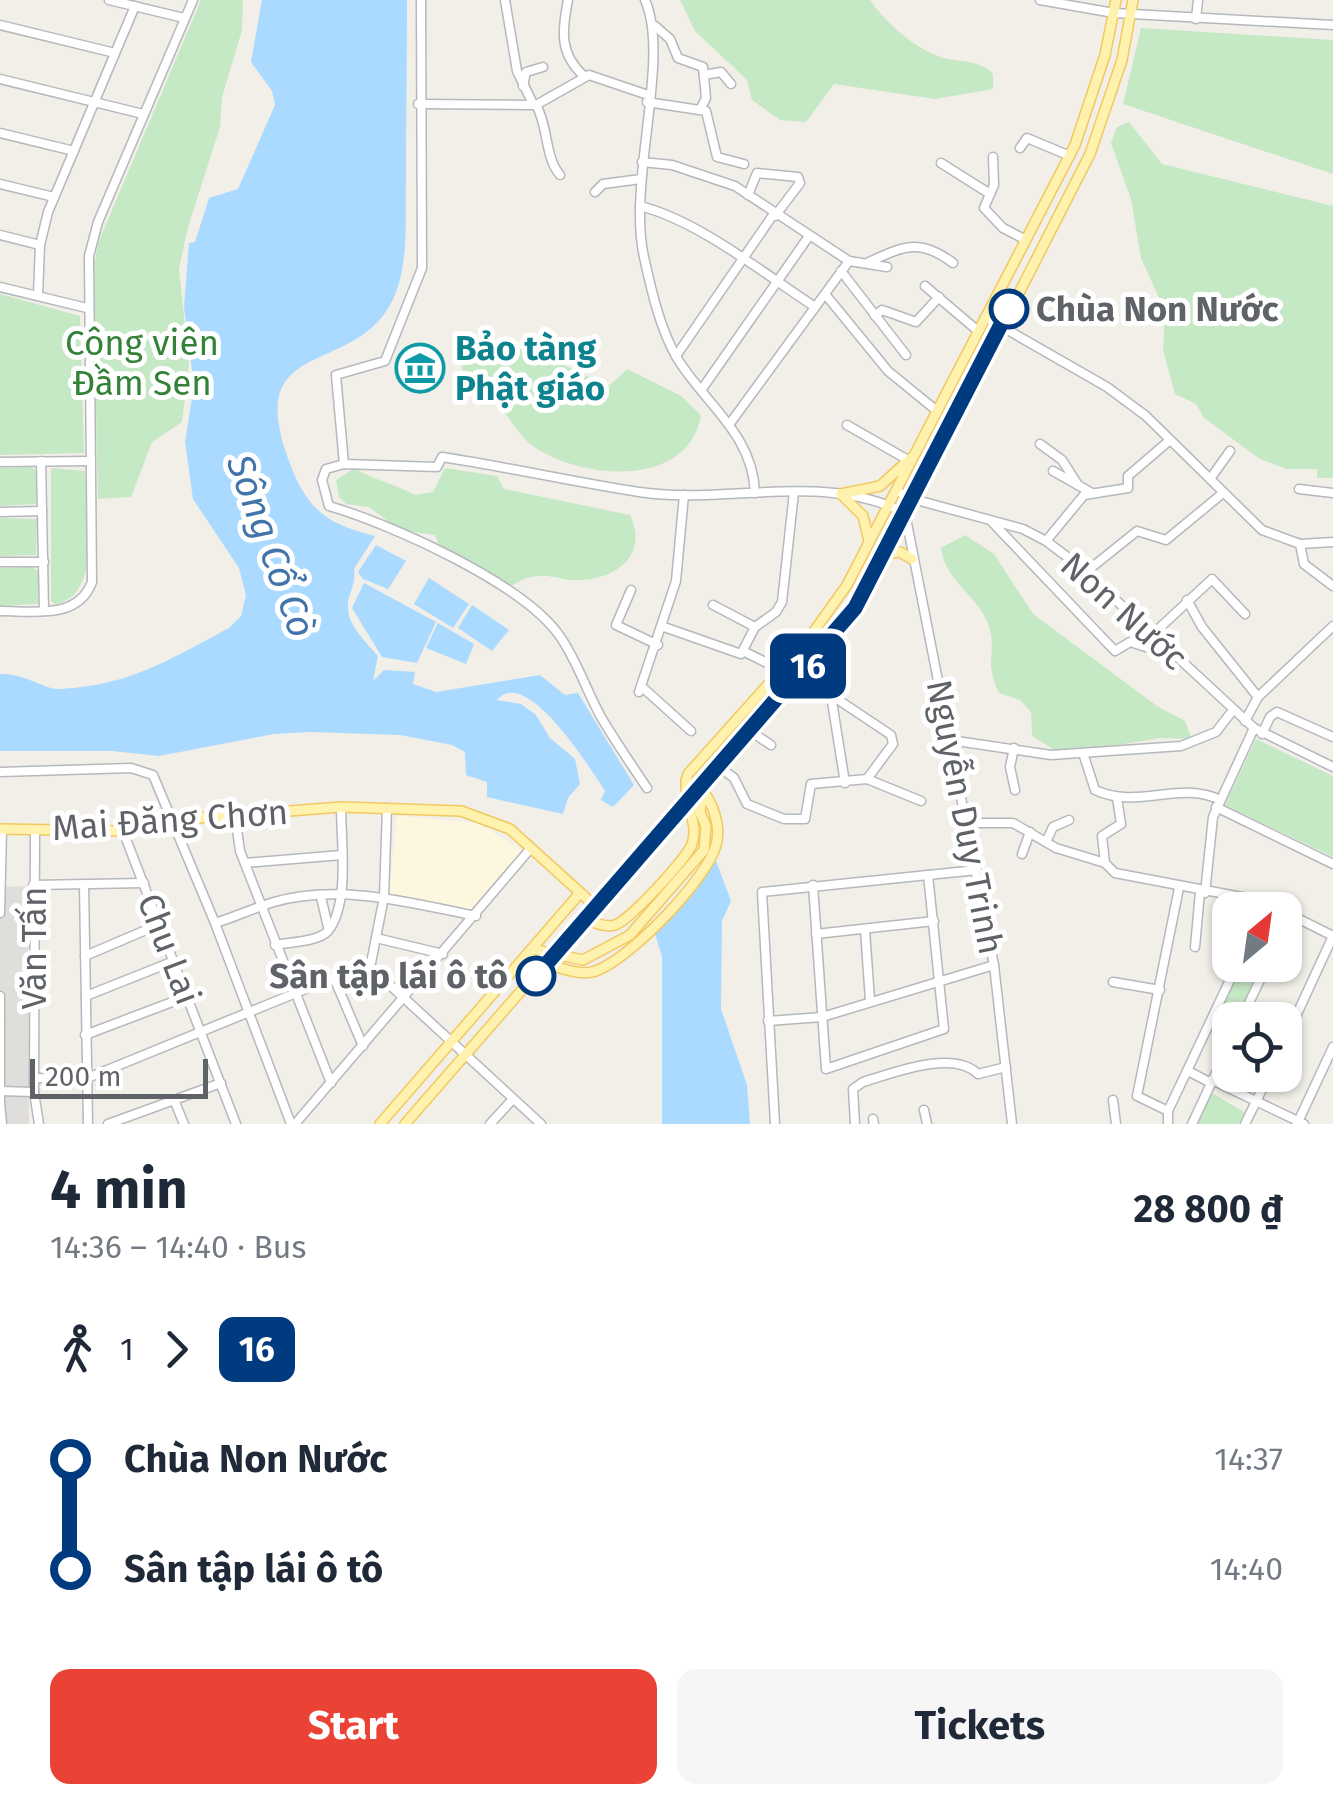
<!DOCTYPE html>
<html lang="en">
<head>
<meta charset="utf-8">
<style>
	:root { --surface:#fff; --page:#f6f6f7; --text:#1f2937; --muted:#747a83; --accent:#ea4335 }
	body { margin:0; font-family:"Fira Sans",sans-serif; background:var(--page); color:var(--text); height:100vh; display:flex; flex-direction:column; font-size:38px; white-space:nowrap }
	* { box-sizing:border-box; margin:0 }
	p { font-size:32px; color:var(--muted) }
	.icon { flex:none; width:55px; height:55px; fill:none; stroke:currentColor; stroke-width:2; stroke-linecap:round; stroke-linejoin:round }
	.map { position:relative; height:1124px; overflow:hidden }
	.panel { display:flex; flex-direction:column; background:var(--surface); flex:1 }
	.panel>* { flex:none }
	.badge { padding:0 20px; border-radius:15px; font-size:35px; line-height:65px }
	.needle { width:65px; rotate:29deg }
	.fabs { position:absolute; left:1212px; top:892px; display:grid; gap:20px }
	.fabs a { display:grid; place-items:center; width:90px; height:90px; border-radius:20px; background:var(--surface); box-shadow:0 2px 8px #0004; font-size:50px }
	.scale { position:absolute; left:30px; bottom:25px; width:178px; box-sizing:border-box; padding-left:10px; border:5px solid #5f6368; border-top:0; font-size:28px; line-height:35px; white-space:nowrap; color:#5f6368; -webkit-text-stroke:8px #fff; paint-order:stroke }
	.map>.badge { position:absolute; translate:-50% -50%; box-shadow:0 0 0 5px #fff }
	.legs { display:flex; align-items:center; gap:15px; height:110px; padding:0 50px; font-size:32px }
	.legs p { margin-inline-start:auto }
	.overview { display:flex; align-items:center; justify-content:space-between; height:170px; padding:0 50px }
	h1 { font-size:55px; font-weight:700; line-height:75px }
	.cta { display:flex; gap:20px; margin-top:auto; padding:20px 50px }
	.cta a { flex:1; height:115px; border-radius:20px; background:var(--accent); color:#fff; font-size:40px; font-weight:700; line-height:115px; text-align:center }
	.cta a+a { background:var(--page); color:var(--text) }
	ul { padding:0 50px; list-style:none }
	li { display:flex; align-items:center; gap:35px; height:110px; font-size:38px }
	li i { display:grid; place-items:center; width:15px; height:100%; margin:0 12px; background:currentColor }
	li i::after { content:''; width:25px; height:25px; margin:-12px; border:8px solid; border-radius:50%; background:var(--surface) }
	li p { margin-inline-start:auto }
	li:first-child i { background:linear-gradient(#0000 50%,currentColor 0) }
	li:last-child i { background:linear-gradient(currentColor 50%,#0000 0) }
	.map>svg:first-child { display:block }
	.commercial { fill:#fef7e0 }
	.industrial { fill:#e0deda }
	.green { fill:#c5e8c5 }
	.water { fill:#aadaff }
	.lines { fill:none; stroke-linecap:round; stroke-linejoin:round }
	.minor-casing { stroke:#b5b8bc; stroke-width:11 }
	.major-casing { stroke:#f2c960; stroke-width:12 }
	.minor { stroke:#fff; stroke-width:8 }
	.major { stroke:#fff2af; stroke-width:9 }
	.line-1-casing { stroke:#fff; stroke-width:22 }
	.line-1 { stroke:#003b80; stroke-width:15 }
	.stop-1-dot { fill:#fff; stroke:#003b80; stroke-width:5 }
	.labels { text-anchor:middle; stroke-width:10; stroke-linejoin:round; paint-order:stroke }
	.stop-label { font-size:35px; font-weight:bold; fill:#5f6368; stroke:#fff; text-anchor:start }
	.park-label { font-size:35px; fill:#348238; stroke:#fff }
	.culture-label { font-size:35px; font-weight:bold; fill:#0d838f; stroke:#fff; text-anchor:start }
	.street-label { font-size:35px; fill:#5f6368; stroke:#fff }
	.water-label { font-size:38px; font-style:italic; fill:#4174aa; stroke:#fff }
</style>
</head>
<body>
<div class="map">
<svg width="1333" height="1124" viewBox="0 0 1333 1124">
	<rect width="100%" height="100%" fill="#f1efe8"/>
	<polygon class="commercial" points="397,816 477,823 524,851 474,913 389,894"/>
	<polygon class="industrial" points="28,886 29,1124 0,1124 0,887"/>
	<g class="green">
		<polygon points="201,0 243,0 242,30 222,97 220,127 188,227 179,269 189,365 182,422 152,442 131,497 98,499 93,274 98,243"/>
		<path d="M680 0H870C886 23 913 47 940 57 959 63 978 58 993 74V89L935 99 834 84 806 122 780 120 752 100 747 80 695 31Z"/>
		<polygon points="1141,28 1333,40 1333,174 1123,104"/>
		<polygon points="1129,122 1162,164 1333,206 1333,478 1317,478 1317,469 1287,469 1260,459 1204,418 1196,404 1175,394 1163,350 1165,311 1141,258 1131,199 1111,143 1117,127"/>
		<polygon points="0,294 80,316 84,453 0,455"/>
		<path d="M494 342 531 350 609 386 627 369 681 396 701 415C689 487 588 480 539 450 507 431 506 394 467 383L462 368 464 349Z"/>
		<polygon points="31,467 36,471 36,504 0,506 0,468"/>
		<path d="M51 468 85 471C86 508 104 597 55 604L51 601Z"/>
		<path d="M355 468C364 476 399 486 415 495L433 492 445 468 497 476 504 489 630 515C650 557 613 582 572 580 562 580 551 575 540 576 526 576 515 583 504 591L496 589 442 551 435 535 400 530 369 507 346 504 339 497 336 480Z"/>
		<polygon points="0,518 37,519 36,555 0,556"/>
		<path d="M965 535 994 554 1033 614 1157 706 1185 721 1192 739 1161 738 1061 754 1032 736 1031 712 1020 700 999 693C984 660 996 655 990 630 982 597 945 583 941 548Z"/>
		<polygon points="32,567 38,571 38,604 0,606 0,568"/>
		<polygon points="1256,739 1333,776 1333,857 1225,805"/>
		<polygon points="1242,965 1263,965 1237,1020 1230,1020 1227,1041 1212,1033"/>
		<polygon points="1212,1093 1244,1112 1239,1124 1197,1124"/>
	</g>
	<g class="water">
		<path d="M262 0H407C407 59 406 117 406 176 405 208 408 243 401 275 377 390 232 320 292 469 310 513 331 525 375 536L354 569C357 585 347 594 348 608 348 626 368 644 378 656L373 681 384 670 415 672 413 684 436 692 540 675 565 695 578 693 634 785 613 807 601 800 605 791C590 768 526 665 497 700L521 704 536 715 550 738 575 759 580 784 568 798 563 814 487 797V782L466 775 465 752 452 745 400 735 311 732 274 734 159 756 112 751H0V674C25 673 45 690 60 689 132 685 168 660 229 628L241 616 246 595 239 568 193 499 185 442 194 386 184 307 189 243 195 242 209 198 238 189 275 105 272 91 251 62Z"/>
		<polygon points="376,545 406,561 388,589 363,579 358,572"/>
		<polygon points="429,578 469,604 453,628 414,604"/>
		<polygon points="364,583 436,622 417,663 382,657 352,608"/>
		<polygon points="472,605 509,630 492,651 458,628"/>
		<polygon points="438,623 474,644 466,664 426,648"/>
		<polygon points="716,861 731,901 722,921 721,1009 747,1085 750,1124 662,1124 662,957 654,930"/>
	</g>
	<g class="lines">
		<g class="minor-casing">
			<g id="minor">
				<polyline points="109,0 184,18"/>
				<polyline points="505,0 517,71 533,104"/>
				<path d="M568 0C562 30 559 54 584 76"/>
				<path d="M645 0C671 58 627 182 644 257 651 289 660 329 677 358 705 404 753 434 755 493"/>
				<polyline points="1040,0 1114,13 1333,25"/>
				<polyline points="1196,19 1198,0"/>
				<polyline points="0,25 115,53"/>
				<polyline points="655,26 670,39 678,58 703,67 706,98 701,108"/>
				<polyline points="704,75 721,72 731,84"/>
				<polyline points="0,79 143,114"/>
				<polyline points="523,86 526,72 543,67"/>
				<polyline points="647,102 706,111 717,157 744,164"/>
				<polyline points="418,104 536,105 589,75 648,95"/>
				<path d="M536 105C549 127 544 156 560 175"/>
				<polyline points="0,133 74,151"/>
				<polyline points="1020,148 1027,138 1070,156"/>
				<polyline points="993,157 994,185 984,208 1003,228 1026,240"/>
				<polyline points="642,162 672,165 735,186 849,261 887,267"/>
				<polyline points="941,163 990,194"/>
				<polyline points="0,184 54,197"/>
				<polyline points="595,192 603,184 641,179"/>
				<polyline points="748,195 757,173 798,177 800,183 775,216"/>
				<path d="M640 206C699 221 763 273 815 307"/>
				<polyline points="0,235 40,245"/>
				<path d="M869 262C904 246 920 238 953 263"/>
				<polyline points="841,271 906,355"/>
				<polyline points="925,286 978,331"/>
				<polyline points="0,287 87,308"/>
				<polyline points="825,294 888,371 937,411"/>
				<polyline points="38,295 40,245 48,212 135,6"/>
				<polyline points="875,316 882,310 916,322 939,297"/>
				<polyline points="985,317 1107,387 1146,416 1262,530 1300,544 1333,542"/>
				<polyline points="676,356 773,215"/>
				<polyline points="702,389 809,236"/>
				<polyline points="731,422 849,261"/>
				<polyline points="847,425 908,460"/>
				<polyline points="1040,444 1062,460 1078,485"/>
				<polyline points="41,461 44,611"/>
				<polyline points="0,462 91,461"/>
				<polyline points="344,464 336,375 385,361 422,268 421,0"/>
				<polyline points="1053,471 1092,493"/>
				<polyline points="1210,479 1230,451"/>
				<polyline points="1299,489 1333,493"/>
				<polyline points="897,491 913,499 1023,529 1046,541 1078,565 1254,728 1333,767"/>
				<polyline points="0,512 42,511"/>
				<polyline points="992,522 1115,651 1130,642 1152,649 1162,643"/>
				<polyline points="1046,541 1084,495 1128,488 1128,476 1170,440"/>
				<polyline points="1300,544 1304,564 1333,586"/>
				<polyline points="0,562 44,562"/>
				<polyline points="1086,572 1137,531 1166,540 1223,493"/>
				<polyline points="631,590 616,625 658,645"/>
				<polyline points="1187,600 1202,627 1258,697"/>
				<polyline points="713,605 755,627"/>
				<path d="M0 611C33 611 78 620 92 582L89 256 98 222 193 0"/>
				<polyline points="664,627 741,654 755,627 776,612 782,602 794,492"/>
				<polyline points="1153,634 1212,579 1245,614"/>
				<polyline points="743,651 781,670"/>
				<polyline points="817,655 827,670 845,783"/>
				<polyline points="641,686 691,731"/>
				<polyline points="639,692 676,581 684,495"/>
				<polyline points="1245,721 1258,697 1333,626"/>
				<polyline points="750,731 771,745"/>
				<polyline points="1262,734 1270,717 1277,712 1333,737"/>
				<polyline points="950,740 1051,755 1181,746 1216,732 1233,710"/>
				<polyline points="1014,748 1010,767 1015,790"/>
				<path d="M1083 753 1095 790C1138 810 1180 780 1220 800"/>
				<polyline points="718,766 734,778 747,804 784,819 805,819 811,784 867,779 893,744 891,735 831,695"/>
				<polyline points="0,772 131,768 153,775 215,923 291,1124"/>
				<polyline points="867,779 921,801"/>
				<path d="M647 788C631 764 615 741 601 717 586 690 577 660 559 635 522 583 391 524 329 506L322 480 326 469 344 464 437 467 442 457C508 467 574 482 639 492 726 505 824 471 905 513L994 965 1012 1124"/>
				<polyline points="1216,807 1333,864"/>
				<polyline points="235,815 240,851 331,1083"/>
				<polyline points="967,823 1013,823 1056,848 1105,863 1115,873 1252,899 1281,910"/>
				<polyline points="35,831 34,1092 39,1124"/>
				<polyline points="123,831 236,1124"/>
				<polyline points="1046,842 1053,827 1069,820"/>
				<polyline points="1022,854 1030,832"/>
				<polyline points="245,863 342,855"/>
				<polyline points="1105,863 1102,836 1121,824 1117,798"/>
				<polyline points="33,885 144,883"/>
				<polyline points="84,885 88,1124"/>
				<polyline points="813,885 826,1069 944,1029 928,875"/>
				<polyline points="1205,893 1213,817 1254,728"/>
				<polyline points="321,897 328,927"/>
				<polyline points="1285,912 1333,936"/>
				<polyline points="0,913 2,829"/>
				<path d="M215 923C235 917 254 908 274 902 339 883 412 903 476 916"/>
				<polyline points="865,930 870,1000"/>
				<polyline points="816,934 934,921"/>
				<polyline points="376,938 443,954"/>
				<path d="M275 945C289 942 318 942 328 931 350 904 341 840 341 807"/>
				<polyline points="1195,947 1200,892"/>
				<polyline points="85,956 160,924"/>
				<polyline points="367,964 541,1124"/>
				<polyline points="367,964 371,963 384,897 387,808"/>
				<polyline points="334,978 363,1046"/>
				<polyline points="1113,982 1160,990"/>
				<polyline points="0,996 0,1019"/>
				<polyline points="86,996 174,961"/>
				<polyline points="1241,1020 1267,965"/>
				<polyline points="768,1021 822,1017 994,965"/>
				<polyline points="85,1035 188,996"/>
				<polyline points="1285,1040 1333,936"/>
				<polyline points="1188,1071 1211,1083"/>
				<polyline points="34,1078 85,1079 367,964"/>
				<polyline points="1212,1080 1304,1124"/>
				<polyline points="0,1091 34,1092"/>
				<polyline points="0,1099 0,1019"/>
				<polyline points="174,1100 184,1124"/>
				<polyline points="1113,1100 1116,1124"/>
				<polyline points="0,1102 2,1124"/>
				<polyline points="924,1110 927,1124"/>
				<polyline points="1168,1111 1137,1096 1179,888"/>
				<polyline points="873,1119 874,1124"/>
				<polyline points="108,1124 221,1083"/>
				<polyline points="295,1124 531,848"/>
				<polyline points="490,1124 513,1099"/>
				<polyline points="775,1124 762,892 977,870"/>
				<path d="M855 1124 853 1089 863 1082C893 1073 953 1049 978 1074L1006 1067"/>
				<polyline points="1168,1124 1168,1111 1237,965"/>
				<polyline points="1192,1124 1230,1043"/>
				<polyline points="1245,1124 1269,1075"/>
				<polyline points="1297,1124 1333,1047"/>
			</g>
		</g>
		<g class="major-casing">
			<g id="major">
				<polyline points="841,494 880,486 911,458"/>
				<polyline points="841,494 863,516 869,541"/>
				<polyline points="885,554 900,552 912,559"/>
				<polyline points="700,810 707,778 827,645 879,567 1090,154 1122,60 1133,0"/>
				<polyline points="0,829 123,831 172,820 341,807 461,811 510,829 595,906 405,1124"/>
				<path d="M585 918C594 923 605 928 615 925 629 921 687 858 692 844 700 821 680 799 688 774L807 641 847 585 1075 145 1105 55 1116 0"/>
				<polyline points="532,949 583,960 630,935 704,850 706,826 686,780"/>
				<path d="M525 957C543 961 574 976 592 972 626 964 712 875 717 841 720 824 713 804 703 791"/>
				<polyline points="380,1124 580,893"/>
			</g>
		</g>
		<use href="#minor" class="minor"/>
		<use href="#major" class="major"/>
	</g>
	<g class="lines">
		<g class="line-1-casing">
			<polyline id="line-1" points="536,976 855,608 1009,309"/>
		</g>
		<use href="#line-1" class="line-1"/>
	</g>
	<defs>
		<g id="museum-ring" transform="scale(2.5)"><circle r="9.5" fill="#fff" stroke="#0f9aa8" stroke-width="1.5"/><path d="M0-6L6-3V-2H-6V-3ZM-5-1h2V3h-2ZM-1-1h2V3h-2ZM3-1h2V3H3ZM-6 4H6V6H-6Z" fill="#0f9aa8"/></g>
	</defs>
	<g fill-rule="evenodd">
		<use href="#museum-ring" x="420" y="368"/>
	</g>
	<g class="stop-1-dot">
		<circle cx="1009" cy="309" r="18"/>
		<circle cx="536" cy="976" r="18"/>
	</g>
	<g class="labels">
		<g class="stop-label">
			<text x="1036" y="321">Chùa Non Nước</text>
			<text x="508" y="988" text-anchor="end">Sân tập lái ô tô</text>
		</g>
		<g class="park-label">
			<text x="142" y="355">Công viên<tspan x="142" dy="40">Đầm Sen</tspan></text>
		</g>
		<g class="culture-label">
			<text x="455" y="360">Bảo tàng<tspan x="455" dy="40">Phật giáo</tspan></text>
		</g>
		<g class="street-label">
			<text transform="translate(1124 611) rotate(42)" y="12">Non Nước</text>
			<text transform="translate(965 817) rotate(79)" y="12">Nguyễn Duy Trinh</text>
			<text transform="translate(170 820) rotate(-4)" y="12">Mai Đăng Chơn</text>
			<text transform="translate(34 948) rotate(-90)" y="12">Văn Tấn</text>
			<text transform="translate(169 949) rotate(69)" y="12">Chu Lai</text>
		</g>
		<g class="water-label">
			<text transform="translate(271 546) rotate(70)" y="13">Sông Cổ Cò</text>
		</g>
	</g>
</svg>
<div class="fabs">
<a><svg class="needle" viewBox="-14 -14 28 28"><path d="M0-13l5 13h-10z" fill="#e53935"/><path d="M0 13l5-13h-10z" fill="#747a83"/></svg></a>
<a><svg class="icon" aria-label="locate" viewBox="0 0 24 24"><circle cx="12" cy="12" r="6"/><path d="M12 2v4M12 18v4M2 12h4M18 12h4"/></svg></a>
</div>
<div class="scale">200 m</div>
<b class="badge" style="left:808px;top:666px;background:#003b80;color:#fff">16</b>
</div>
<section class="panel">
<div class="overview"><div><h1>4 min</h1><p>14:36 – 14:40 · Bus</p></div><b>28 800 ₫</b></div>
<div class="legs"><svg class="icon" aria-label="walk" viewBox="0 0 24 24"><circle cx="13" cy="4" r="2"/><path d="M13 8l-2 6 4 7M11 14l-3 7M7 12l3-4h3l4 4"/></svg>1<svg class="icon" aria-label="forward" viewBox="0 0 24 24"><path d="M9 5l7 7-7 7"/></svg><b class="badge" style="background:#003b80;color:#fff">16</b></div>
<ul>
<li><i style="color:#003b80"></i><b>Chùa Non Nước</b><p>14:37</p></li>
<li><i style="color:#003b80"></i><b>Sân tập lái ô tô</b><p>14:40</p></li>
</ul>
<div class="cta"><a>Start</a><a>Tickets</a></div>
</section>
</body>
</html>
